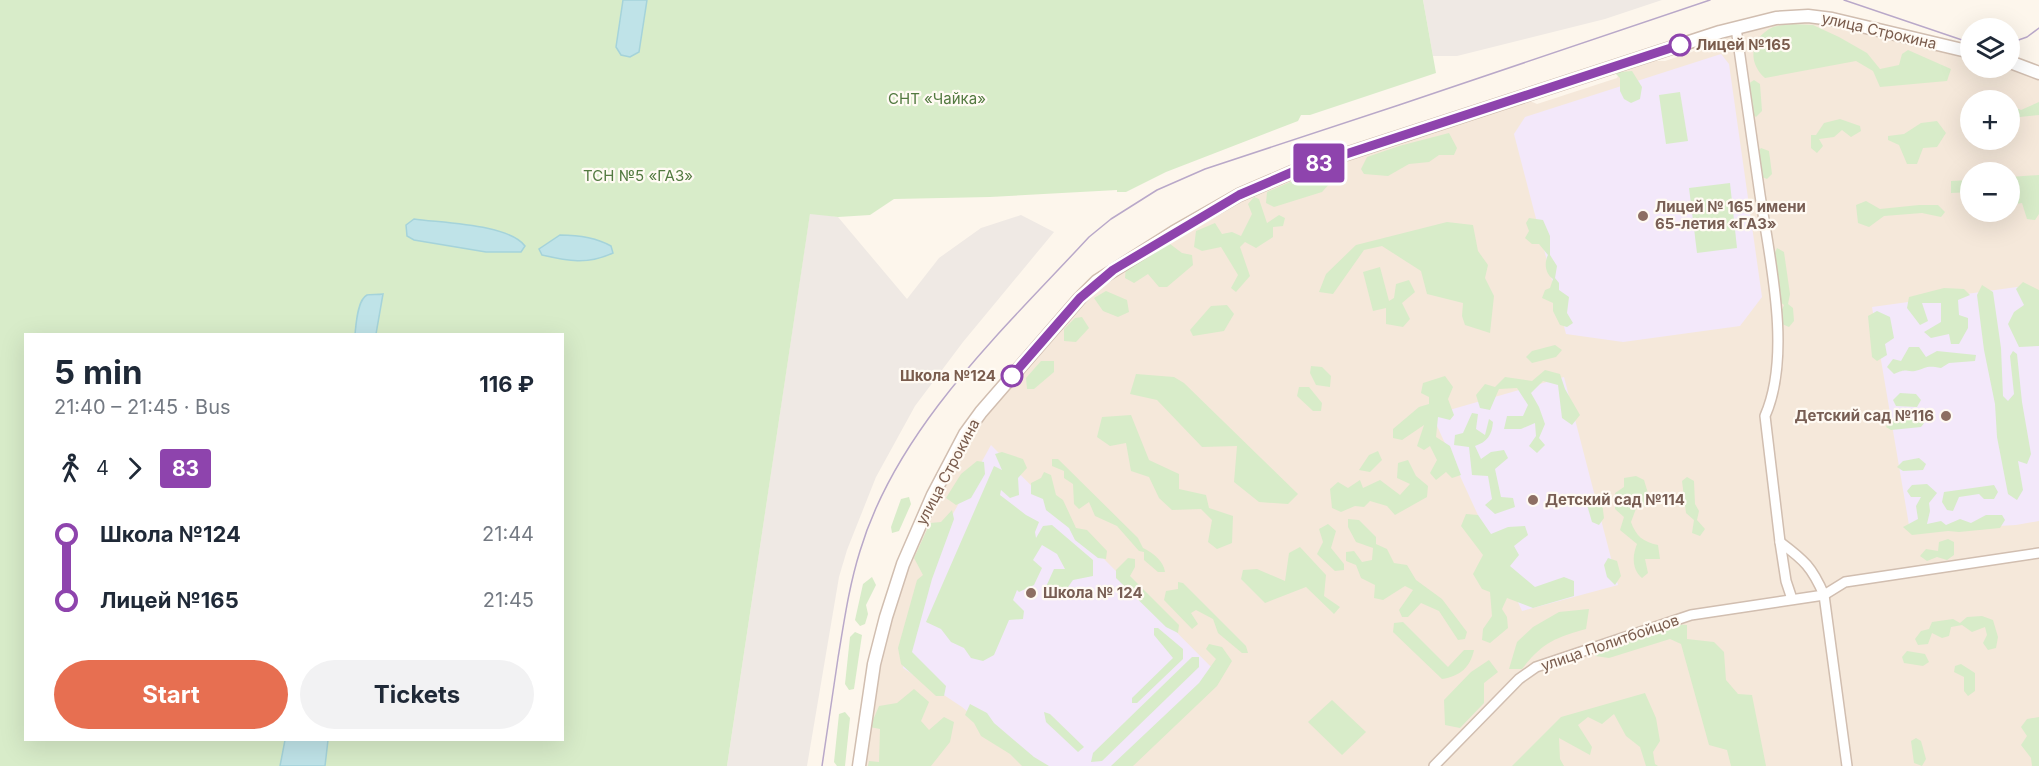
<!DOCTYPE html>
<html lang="en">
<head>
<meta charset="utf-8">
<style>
	:root { --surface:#fff; --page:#f2f2f3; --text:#1f2937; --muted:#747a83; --accent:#e76f51 }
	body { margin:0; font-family:Inter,sans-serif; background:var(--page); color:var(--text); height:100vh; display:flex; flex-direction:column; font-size:22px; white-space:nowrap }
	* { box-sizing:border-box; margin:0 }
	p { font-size:20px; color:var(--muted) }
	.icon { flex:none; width:33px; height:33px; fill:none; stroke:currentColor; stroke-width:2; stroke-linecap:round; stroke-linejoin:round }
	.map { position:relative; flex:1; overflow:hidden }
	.sheet { position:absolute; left:24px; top:333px; width:540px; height:408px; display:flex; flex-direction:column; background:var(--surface); border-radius:0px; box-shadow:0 6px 24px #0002 }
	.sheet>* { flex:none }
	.badge { padding:0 12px; border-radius:4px; font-size:21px; line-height:39px }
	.fabs { position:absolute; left:1960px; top:18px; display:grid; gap:12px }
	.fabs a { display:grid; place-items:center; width:60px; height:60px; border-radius:50%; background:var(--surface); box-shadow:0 6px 24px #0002; font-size:30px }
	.map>.badge { position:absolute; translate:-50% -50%; box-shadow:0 0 0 3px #fff }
	.legs { display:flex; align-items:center; gap:9px; height:66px; padding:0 30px; font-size:20px }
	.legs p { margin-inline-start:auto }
	.headline { display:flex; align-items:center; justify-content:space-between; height:102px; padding:0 30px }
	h1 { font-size:33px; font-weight:700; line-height:45px }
	.cta { display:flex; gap:12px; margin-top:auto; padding:12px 30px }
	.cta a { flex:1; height:69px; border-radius:36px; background:var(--accent); color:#fff; font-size:24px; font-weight:700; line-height:69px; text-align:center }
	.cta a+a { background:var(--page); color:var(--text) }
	ul { padding:0 30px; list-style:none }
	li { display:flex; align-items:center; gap:21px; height:66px; font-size:22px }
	li i { display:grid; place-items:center; width:9px; height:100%; margin:0 8px; background:currentColor }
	li i::after { content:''; width:15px; height:15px; margin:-8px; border:4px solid; border-radius:50%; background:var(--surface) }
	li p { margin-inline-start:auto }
	li:first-child i { background:linear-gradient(#0000 50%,currentColor 0) }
	li:last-child i { background:linear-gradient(currentColor 50%,#0000 0) }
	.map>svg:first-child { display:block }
	.residential { fill:#f5e8da; fill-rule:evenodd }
	.industrial { fill:#efe9e4 }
	.education { fill:#f3e8fa }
	.green { fill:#d8ecc9; fill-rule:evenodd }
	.water { fill:#bfe3e8; stroke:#a5d3da; stroke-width:1.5 }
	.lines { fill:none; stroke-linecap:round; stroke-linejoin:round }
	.minor-casing { stroke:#d1beb0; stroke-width:12 }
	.tertiary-casing { stroke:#d1beb0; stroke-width:15 }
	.minor { stroke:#fff; stroke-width:9 }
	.tertiary { stroke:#fff; stroke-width:12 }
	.tram { stroke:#b9a8c9; stroke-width:1.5 }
	.line-1-casing { stroke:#fff; stroke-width:14 }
	.line-1 { stroke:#8e44ad; stroke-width:9 }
	.stop-1-dot { fill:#fff; stroke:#8e44ad; stroke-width:3 }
	.education-dot { fill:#8d6e63; stroke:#fffaf3; stroke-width:2 }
	.labels { text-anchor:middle; stroke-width:4.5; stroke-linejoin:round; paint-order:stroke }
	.street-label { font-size:15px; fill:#7a5c4d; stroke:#fffaf3 }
	.stop-label { font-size:15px; font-weight:bold; fill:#7a5c4d; stroke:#fffaf3; text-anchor:start }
	.park-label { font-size:15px; fill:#537a41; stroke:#fffaf3 }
	.education-label { font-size:15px; font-weight:bold; fill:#785e54; stroke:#fffaf3; text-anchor:start }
</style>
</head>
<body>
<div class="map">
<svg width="2039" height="766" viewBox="0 0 2039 766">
	<rect width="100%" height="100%" fill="#fdf6ec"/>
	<path class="residential" d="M1791 22 1829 25 1971 58V68H2009L2039 78V766H865L879 667 891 618 908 566 938 498 971 439 996 404 1083 303 1116 276 1242 200 1298 176 1530 101 1537 104 1617 78 1621 70 1651 61H1665L1692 52 1701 46 1769 25ZM1971 100H2010V140H1971ZM1971 172H2010V212H1971Z"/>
	<g class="industrial">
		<polygon points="1423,0 1662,0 1605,19 1457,56 1433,56"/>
		<polygon points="810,213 838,217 907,299 939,258 981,228 1021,215 1054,232 963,342 915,406 876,477 847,550 839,577 807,766 727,766"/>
	</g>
	<g class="education">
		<polygon points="1721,54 1729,64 1762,297 1740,326 1623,342 1566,334 1514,134 1525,117"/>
		<polygon points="2017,287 2039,296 2039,521 2016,525 1910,531 1872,307"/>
		<polygon points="1564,377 1618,585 1522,611 1432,415"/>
		<polygon points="991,445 1221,677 1129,766 1033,766 962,707 903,668 914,619 949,521"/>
	</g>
	<g class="green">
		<path d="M0 0H1423L1436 73 1310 115H1301L1298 121 1166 172 1126 192H1117V190L990 197 894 199 870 215 838 217 810 214 727 766H0ZM26 334H562V740H26Z"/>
		<path d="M1792 24 1813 25 1839 37 1867 53 1880 69 1899 65 1902 54 1908 50 1951 69 1947 81 1880 87 1873 71 1856 61 1765 78C1747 62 1750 38 1773 27 1778 25 1786 25 1792 24Z"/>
		<polygon points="1632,71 1642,87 1640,99 1631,103 1624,99 1620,91 1620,78 1616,74 1619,72"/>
		<polygon points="1754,80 1760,84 1762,111 1756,117 1752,114 1748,84"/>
		<polygon points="1680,92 1688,141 1666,144 1659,95"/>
		<polygon points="2039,102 2039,115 2010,118 2010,105 2021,110"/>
		<polygon points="1840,119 1860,126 1861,131 1851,137 1842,130 1834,137 1819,139 1823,146 1817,153 1811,148 1811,135 1816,135 1824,123"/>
		<polygon points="1937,121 1946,133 1937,147 1923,148 1917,164 1907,164 1899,145 1888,140 1888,136 1904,134 1921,123"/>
		<polygon points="1449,133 1457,148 1454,155 1439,155 1429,162 1409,164 1388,176 1364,174 1361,169 1367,157 1399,146"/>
		<polygon points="1761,148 1769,151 1772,174 1767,179 1760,176 1756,153"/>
		<polygon points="1338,164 1347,174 1343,185 1332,181 1322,192 1274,207 1266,203 1267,192 1304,176"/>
		<polygon points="2039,175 2039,214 2035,220 2027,219 2022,203 2010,205 2010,177"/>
		<polygon points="1971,180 1971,192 1951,193 1951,181"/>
		<polygon points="1730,183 1737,248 1697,253 1689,188"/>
		<polygon points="1254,197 1259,199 1267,223 1279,215 1285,218 1283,226 1273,227 1273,237 1256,248 1245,242 1240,247 1250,276 1236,292 1231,288 1238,275 1221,247 1202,251 1194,247 1196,231 1215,223 1222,234 1232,232 1241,236 1252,214 1248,204"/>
		<polygon points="1866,201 1880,209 1919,205 1938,205 1945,212 1941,217 1922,213 1884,216 1869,227 1858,223 1856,205"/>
		<path d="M1529 218 1543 220 1550 236V255L1557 266 1555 278 1559 283V290L1569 297 1567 313 1573 323 1567 327 1560 325 1553 311V303L1542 298 1545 290 1550 288 1553 279C1545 273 1544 263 1548 255L1539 244H1532L1525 238 1529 231 1526 223Z"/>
		<polygon points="1447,222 1473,225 1478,251 1488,265 1485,278 1494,296 1490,333 1465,325 1462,316 1463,303 1427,294 1421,271 1382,246 1364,250 1333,294 1319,292 1326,274 1356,245"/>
		<polygon points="1166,241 1182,253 1192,255 1193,265 1167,287 1159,287 1148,274 1134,283 1125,278 1126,266"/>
		<polygon points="1777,248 1784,252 1790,294 1788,304 1793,308 1794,321 1789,327 1782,324 1781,312 1784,305 1780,302 1773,257"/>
		<polygon points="1380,267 1389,301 1394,298 1396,284 1409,280 1415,292 1402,303 1410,319 1403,327 1386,324 1386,308 1373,311 1363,272"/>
		<polygon points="2023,282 2039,290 2039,346 2019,347 2008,324 2014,312 2024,305 2016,289"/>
		<polygon points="1982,285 1993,292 2001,348 2003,396 2008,401 2014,394 2010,356 2013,351 2017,354 2022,402 2031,454 2027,464 2018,461 2023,490 2017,500 2008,494 1997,437 1995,404 1984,350 1977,295"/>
		<polygon points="1944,288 1964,289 1970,295 1958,300 1959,315 1968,318 1968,328 1959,344 1951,344 1949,334 1931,338 1924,332 1941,322 1941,303 1922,303 1928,321 1920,325 1907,308 1909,297"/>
		<polygon points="1106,291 1127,300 1129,312 1118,317 1103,311 1094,298"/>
		<polygon points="1227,305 1234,314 1224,331 1193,336 1190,330 1211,306"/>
		<polygon points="1877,311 1890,317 1894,338 1885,344 1887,355 1877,361 1872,357 1868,316"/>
		<polygon points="1082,317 1089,328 1076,342 1064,341 1064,329 1075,318"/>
		<polygon points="1555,345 1562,350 1556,357 1532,363 1526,357 1532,351"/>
		<path d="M1909 347H1919L1926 357 1937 351 1976 355 1975 361 1949 363 1941 368C1926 365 1927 368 1915 371 1904 372 1908 368 1894 374L1887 367 1893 359 1901 361Z"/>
		<polygon points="1041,361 1054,361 1054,372 1034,389 1027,389 1026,378"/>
		<polygon points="1311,366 1322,367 1331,376 1330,387 1316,385 1310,373"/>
		<polygon points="1545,370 1560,374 1565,389 1580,415 1572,425 1562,418 1558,385 1543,381 1531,393 1539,407 1545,424 1539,438 1545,445 1537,453 1529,446 1536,436 1535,423 1521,429 1504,429 1507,416 1523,416 1528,405 1517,388 1499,389 1490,410 1480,408 1476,395 1485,384 1495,387 1505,377 1532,381"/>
		<polygon points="1136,374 1174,377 1184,383 1298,494 1288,504 1259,502 1234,482 1237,446 1202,447 1157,400 1130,394"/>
		<polygon points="1445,376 1453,387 1448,399 1454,415 1450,420 1438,417 1436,437 1450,446 1461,475 1452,478 1446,472 1436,480 1430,473 1437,460 1430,446 1424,450 1417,446 1424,425 1402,440 1393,438 1393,429 1419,407 1429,404 1429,397 1421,393 1423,383"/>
		<polygon points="1299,387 1309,387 1322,403 1321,411 1313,411 1297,396"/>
		<polygon points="1900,393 1916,394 1921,400 1917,407 1896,406 1893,400"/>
		<path d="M1472 413 1478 414 1476 429 1485 435 1489 419 1493 422C1492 435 1487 442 1475 446L1481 459 1491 452 1504 450 1508 458 1495 469 1501 497 1513 498 1515 507 1495 514 1485 505 1492 499 1488 476 1472 475 1469 447 1454 445 1455 435 1463 433Z"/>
		<polygon points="1131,415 1149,460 1179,474 1179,489 1206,495 1209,508 1233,516 1232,543 1217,549 1208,542 1212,520 1201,509 1172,510 1159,498 1149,477 1131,471 1126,443 1110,446 1097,437 1102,417"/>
		<polygon points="1919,418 1925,422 1921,427 1891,430 1886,427 1889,421"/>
		<polygon points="1378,451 1382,460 1370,472 1359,470 1369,455"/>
		<polygon points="1002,452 1023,459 1027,468 1018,478 1019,495 1010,498 1001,490 1000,495 1026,515 1039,522 1035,532 1036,538 1043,526 1052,525 1093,560 1093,576 1073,580 1061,597 1047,598 1045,589 1054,569 1065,569 1057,554 1042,545 1033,560 1042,568 1034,585 1019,592 1017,590 1013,600 1024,611 1023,619 1009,620 994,655 983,661 971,658 964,648 951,642 941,629 926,622 994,466 1002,470 995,454"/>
		<polygon points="1919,458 1926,464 1923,470 1903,471 1897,467 1903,461"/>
		<path d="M1052 459H1058L1138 538 1143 548C1152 552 1164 561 1165 572H1158L1144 560V552L1139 551 1117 526 1095 516 1089 502 1079 509 1074 504 1073 484 1064 478V471L1052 466Z"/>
		<polygon points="1408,460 1416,476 1428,486 1427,497 1395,515 1387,506 1370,501 1364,507 1355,506 1341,512 1332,508 1330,489 1338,482 1348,488 1360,480 1363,488 1380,480 1400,495 1410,484 1397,478 1398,463"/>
		<polygon points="977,461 984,462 985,474 971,498 956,505 946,498 961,474"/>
		<polygon points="1044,472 1051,475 1056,495 1063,500 1076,528 1087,530 1107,551 1106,559 1098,558 1075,540 1069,528 1046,510 1043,499 1031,494 1031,483 1041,478"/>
		<path d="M1636 476 1644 480 1651 503 1648 507 1637 506 1631 522C1636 536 1643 542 1658 545L1660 559H1645L1648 573 1642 578C1632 570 1632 556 1637 544L1620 530 1624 517 1615 509V493L1624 487V478Z"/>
		<polygon points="1687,477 1694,481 1695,504 1699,511 1697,520 1705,529 1700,536 1692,533 1694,520 1686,513 1682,481"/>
		<polygon points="1927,484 1937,493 1929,503 1930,511 1927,524 1941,521 1946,525 1960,519 1971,523 1986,515 2002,515 2005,520 2000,528 1959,532 1948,531 1912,535 1903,527 1918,519 1916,506 1921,497 1911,497 1907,491 1912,485"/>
		<polygon points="1994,485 1998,492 1994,499 1984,499 1979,494 1959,497 1953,511 1947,510 1942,502 1944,492"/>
		<polygon points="909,497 911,504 899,531 892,533 891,527 901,499"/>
		<polygon points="1591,499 1602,502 1604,518 1599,525 1592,522 1587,505"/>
		<polygon points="952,510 954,519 932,579 912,652 946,686 944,696 936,696 901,664 898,648 917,580 923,575 914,558 930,523 941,522"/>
		<polygon points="1466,514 1478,515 1491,534 1508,527 1525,526 1528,535 1514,546 1519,555 1510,566 1535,587 1564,577 1574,581 1574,596 1533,608 1507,598 1502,609 1507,617 1508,628 1490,643 1482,640 1483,629 1492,616 1490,592 1482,589 1473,574 1483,555 1461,526"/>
		<polygon points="1348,519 1359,520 1376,537 1376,544 1387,549 1394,563 1407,565 1416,580 1442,599 1467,632 1465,639 1458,640 1439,611 1421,603 1408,617 1402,617 1399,610 1413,590 1405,586 1383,600 1374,598 1375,585 1361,578 1356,565 1346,561 1346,552 1354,551 1362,562 1372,560 1373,548 1356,542 1348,527"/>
		<polygon points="1328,524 1336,531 1331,548 1344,564 1344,570 1335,571 1317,554 1323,542 1319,529"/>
		<polygon points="1948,539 1954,542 1954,555 1947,560 1937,557 1927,561 1920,556 1926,549 1938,551 1939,542"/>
		<polygon points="1300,547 1326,575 1324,596 1340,607 1334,614 1306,587 1265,603 1241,579 1243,570 1257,569 1285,581 1289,553"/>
		<polygon points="1128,558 1135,559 1135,567 1130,576 1179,625 1178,633 1166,627 1116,578 1116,570"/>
		<polygon points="1608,558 1617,561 1621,576 1615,585 1607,577 1604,565"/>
		<polygon points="872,577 876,585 866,605 868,614 865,624 860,626 855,620 863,584"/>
		<polygon points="1178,582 1183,583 1246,646 1248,653 1242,653 1218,633 1213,619 1196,610 1191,613 1198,624 1192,629 1164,600 1166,591 1178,589"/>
		<path d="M1589 609 1586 629C1555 638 1543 642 1522 669H1509L1517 642 1533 627 1559 612Z"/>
		<polygon points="1982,616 1993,620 1998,637 1996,648 1988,650 1983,643 1987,635 1985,627 1972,632 1962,625 1951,627 1949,636 1942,638 1932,633 1928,644 1918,645 1915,639 1921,631 1929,629 1932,622 1953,619 1960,623 1967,617"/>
		<path d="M1403 622 1448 667 1464 650H1474C1470 668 1460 676 1442 679L1393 632 1394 623Z"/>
		<polygon points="1675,624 1687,625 1687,639 1714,642 1724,652 1726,680 1738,694 1752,695 1766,766 1731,766 1727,750 1709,745 1681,644 1670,639 1609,658 1595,656 1601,641 1658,631"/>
		<polygon points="1154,628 1158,628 1183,649 1183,659 1137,703 1132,703 1132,698 1173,658 1154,635"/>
		<polygon points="855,632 862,635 854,689 849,690 845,684 850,637"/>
		<polygon points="1209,644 1222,647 1232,661 1217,686 1133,766 1111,766 1199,683 1216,659 1206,649"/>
		<polygon points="1907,651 1925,654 1929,662 1923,666 1904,663 1902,657"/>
		<polygon points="1192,657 1199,657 1199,667 1102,761 1091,762 1093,753"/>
		<polygon points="1489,660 1498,672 1484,683 1484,703 1460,728 1445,725 1444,700 1471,672"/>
		<polygon points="1961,664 1975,673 1975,691 1968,696 1964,691 1964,677 1954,672 1955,666"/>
		<polygon points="914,689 929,702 921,721 929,730 944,717 954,722 950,742 931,766 868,766 869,761 879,762 880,729 870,727 879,706 897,703"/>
		<polygon points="1645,693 1656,718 1660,741 1653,752 1655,764 1658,766 1646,766 1640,747 1626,736 1614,714 1602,724 1588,717 1578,725 1592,747 1590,755 1559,738 1560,759 1564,766 1512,766 1561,717"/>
		<polygon points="1332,700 1366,732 1342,755 1308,722"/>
		<polygon points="970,704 987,713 994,723 1034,757 1049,766 1022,766 1010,754 981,736 974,723 965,715"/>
		<polygon points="845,712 850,718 845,766 837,766 834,762 839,714"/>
		<polygon points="1044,712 1050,714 1084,747 1078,752 1046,722"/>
		<polygon points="2039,717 2039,766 2032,766 2031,758 2021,745 2027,736 2021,727 2027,719"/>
		<polygon points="1916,738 1921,741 1926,759 1922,766 1914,763 1911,741"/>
	</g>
	<g class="water">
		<polygon points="623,0 647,0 639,52 630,57 621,55 616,47"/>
		<path d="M414 219C441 223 509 224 525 246L521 252H486L414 240 407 236 406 225Z"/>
		<path d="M560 235C578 235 595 237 611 246L613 253C587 265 568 261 542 255L539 249Z"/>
		<path d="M383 294 376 334H355C356 326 357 300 367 295 371 294 378 295 383 294Z"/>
		<polygon points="285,740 328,740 325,766 280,766"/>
	</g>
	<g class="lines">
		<g class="minor-casing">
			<g id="minor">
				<path d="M1736 28C1744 84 1752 139 1760 195 1770 260 1792 355 1765 416L1780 542 1786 581 1792 599"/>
				<path d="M1780 542C1804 560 1812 567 1824 595L1847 766"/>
				<polyline points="1434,766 1519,679 1536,667 1691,615 1824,595 1845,582 2039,553"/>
			</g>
		</g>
		<g class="tertiary-casing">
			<g id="tertiary">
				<polyline points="2010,62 2039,73"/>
				<polyline points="859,766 874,664 886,617 903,564 933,495 965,434 981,412 1080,298 1097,281 1174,232 1239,195 1297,170 1720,32 1776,18 1808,16 1832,19 1971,52"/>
			</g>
		</g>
		<use href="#minor" class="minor"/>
		<use href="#tertiary" class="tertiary"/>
		<g class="tram">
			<polyline points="1844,0 1971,43"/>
			<polyline points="2010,43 2027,37 2039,28"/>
			<path d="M822 766C827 730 833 694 838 658 844 622 849 586 860 551 897 427 1004 329 1089 237L1111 219 1157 190 1205 169 1399 105 1710 0"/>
		</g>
	</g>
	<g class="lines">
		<g class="line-1-casing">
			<polyline id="line-1" points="1012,376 1080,298 1113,270 1239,195 1297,170 1680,45"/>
		</g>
		<use href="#line-1" class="line-1"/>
	</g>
	<g class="stop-1-dot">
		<circle cx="1680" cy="45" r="10"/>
		<circle cx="1012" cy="376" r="10"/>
	</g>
	<g class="education-dot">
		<circle cx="1643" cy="216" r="6"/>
		<circle cx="1946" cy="416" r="6"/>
		<circle cx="1533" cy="500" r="6"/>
		<circle cx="1031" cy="593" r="6"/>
	</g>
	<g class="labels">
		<g class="street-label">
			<text transform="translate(1879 31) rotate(13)" y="5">улица Строкина</text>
			<text transform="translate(948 472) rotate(-62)" y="5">улица Строкина</text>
			<text transform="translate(1610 643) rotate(-19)" y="5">улица Политбойцов</text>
		</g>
		<g class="stop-label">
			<text x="1696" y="50">Лицей №165</text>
			<text x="996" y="381" text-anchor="end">Школа №124</text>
		</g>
		<g class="park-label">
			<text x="937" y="104">СНТ «Чайка»</text>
			<text x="638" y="181">ТСН №5 «ГАЗ»</text>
		</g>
		<g class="education-label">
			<text x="1655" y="212">Лицей № 165 имени<tspan x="1655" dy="17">65-летия «ГАЗ»</tspan></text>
			<text x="1934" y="421" text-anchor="end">Детский сад №116</text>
			<text x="1545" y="505">Детский сад №114</text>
			<text x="1043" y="598">Школа № 124</text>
		</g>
	</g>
</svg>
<div class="fabs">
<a><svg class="icon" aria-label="layers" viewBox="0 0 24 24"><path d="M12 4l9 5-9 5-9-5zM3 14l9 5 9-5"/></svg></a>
<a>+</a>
<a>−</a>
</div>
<b class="badge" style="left:1319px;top:163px;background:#8e44ad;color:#fff">83</b>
<section class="sheet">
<div class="headline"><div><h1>5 min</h1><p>21:40 – 21:45 · Bus</p></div><b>116 ₽</b></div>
<div class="legs"><svg class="icon" aria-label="walk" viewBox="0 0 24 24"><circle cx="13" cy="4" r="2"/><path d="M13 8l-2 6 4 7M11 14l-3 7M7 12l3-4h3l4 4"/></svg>4<svg class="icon" aria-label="forward" viewBox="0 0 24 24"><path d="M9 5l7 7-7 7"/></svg><b class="badge" style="background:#8e44ad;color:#fff">83</b></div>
<ul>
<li><i style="color:#8e44ad"></i><b>Школа №124</b><p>21:44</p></li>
<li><i style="color:#8e44ad"></i><b>Лицей №165</b><p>21:45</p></li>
</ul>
<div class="cta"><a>Start</a><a>Tickets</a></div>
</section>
</div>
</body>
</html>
